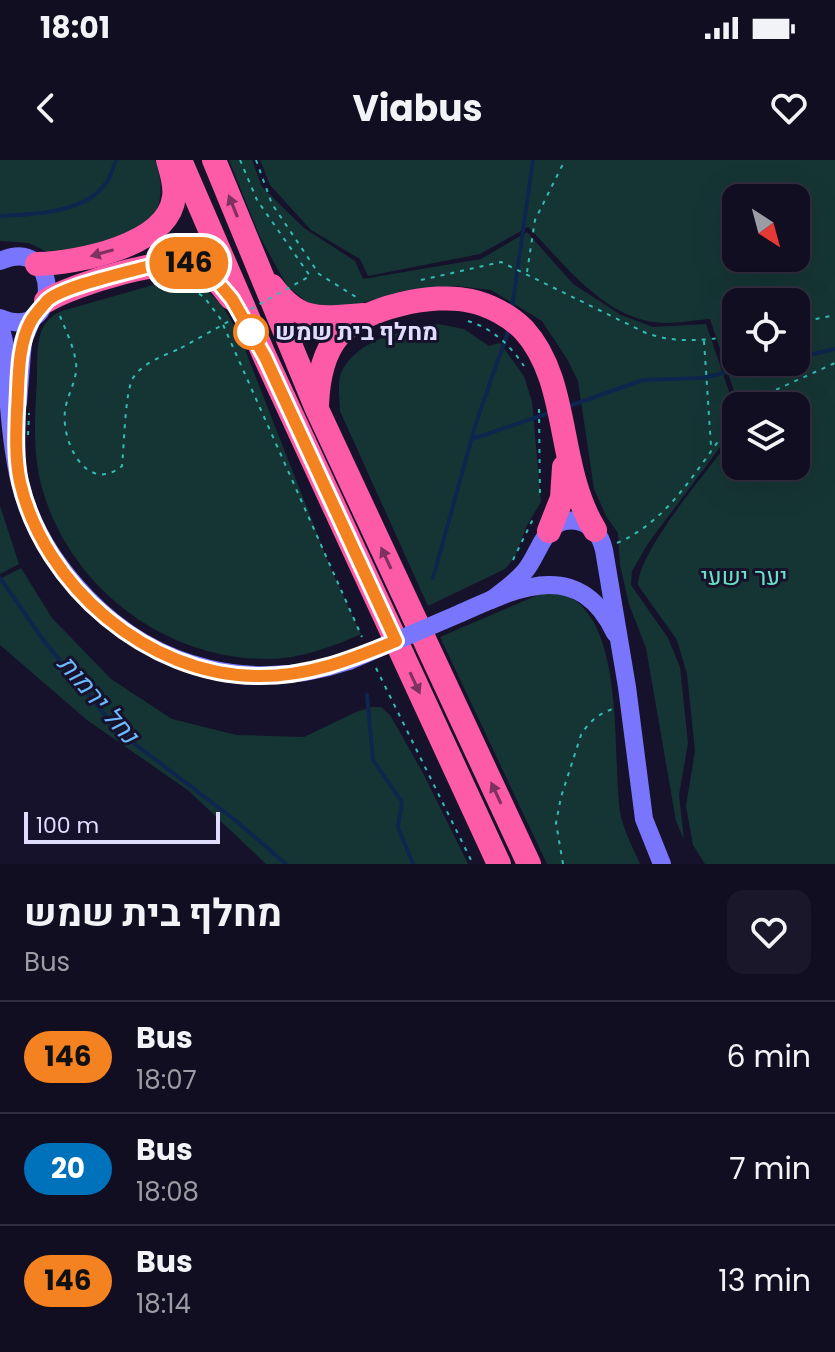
<!DOCTYPE html>
<html lang="en">
<head>
<meta charset="utf-8">
<style>
	:root { --surface:#100e20; --page:#191729; --text:#f1f3f6; --muted:#9c9ca5; --line:#302e3e }
	body { margin:0; font-family:Poppins,Heebo,sans-serif; background:var(--page); color:var(--text); height:100vh; display:flex; flex-direction:column; font-size:30px; white-space:nowrap }
	* { box-sizing:border-box; margin:0 }
	p { font-size:26px; color:var(--muted) }
	.icon { flex:none; width:44px; height:44px; fill:none; stroke:currentColor; stroke-width:2; stroke-linecap:round; stroke-linejoin:round }
	.map { position:relative; height:704px; overflow:hidden }
	.side { display:flex; flex-direction:column; background:var(--surface); flex:1 }
	.side>* { flex:none }
	.badge { padding:0 16px; border-radius:26px; font-size:28px; line-height:52px }
	.needle { width:52px; rotate:144deg }
	.controls { position:absolute; left:722px; top:24px; display:grid; gap:16px }
	.controls a { display:grid; place-items:center; width:88px; height:88px; border-radius:16px; background:var(--surface); box-shadow:0 8px 32px #0002,0 0 0 2px var(--line); font-size:40px }
	.scale { position:absolute; left:24px; bottom:20px; width:196px; box-sizing:border-box; padding-left:8px; border:4px solid #e1ddfe; border-top:0; font-size:22px; line-height:28px; white-space:nowrap; color:#e1ddfe; -webkit-text-stroke:6px #16122b; paint-order:stroke }
	.map>.badge { position:absolute; translate:-50% -50%; box-shadow:0 0 0 4px #fff }
	.round { display:grid; place-items:center; flex:none; width:84px; height:84px; border-radius:16px; background:var(--page) }
	.headline { display:flex; align-items:center; justify-content:space-between; height:136px; padding:0 24px }
	h1 { font-size:38px; font-weight:700; line-height:60px }
	ul { padding:0; list-style:none }
	li { display:flex; align-items:center; gap:24px; height:112px; padding:0 24px; border-top:2px solid var(--line) }
	li div { flex:1 }
	li b { display:block; font-size:30px }
	li em { font-style:normal }
	li .badge { min-width:88px; font-weight:700; text-align:center }
	.status { display:flex; justify-content:space-between; align-items:center; height:56px; padding:0 40px; background:var(--surface); direction:ltr }
	.status svg { height:22px; fill:currentColor }
	header { display:flex; justify-content:space-between; align-items:center; height:104px; padding:0 24px; background:var(--surface); font-size:36px; font-weight:700 }
	.map>svg:first-child { display:block }
	.green { fill:#153534; fill-rule:evenodd }
	.lines { fill:none; stroke-linecap:round; stroke-linejoin:round }
	.stream { stroke:#0e254e; stroke-width:4 }
	.path { stroke:#33bcb5; stroke-width:2; stroke-dasharray:4 6; stroke-linecap:butt }
	.secondary { stroke:#7975fd; stroke-width:18 }
	.highway { stroke:#fd5aa7; stroke-width:24 }
	.path-bridge { stroke:#33bcb5; stroke-width:2; stroke-dasharray:4 6; stroke-linecap:butt }
	.secondary-bridge { stroke:#7975fd; stroke-width:18 }
	.oneway { fill:#7e3263 }
	.line-casing { stroke:#fff; stroke-width:18 }
	.line { stroke:#f58220; stroke-width:12 }
	.stop-dot { fill:#fff; stroke:#f58220; stroke-width:4 }
	.labels { text-anchor:middle; stroke-width:6; stroke-linejoin:round; paint-order:stroke }
	.stop-label { font-size:24px; font-weight:bold; fill:#e1ddfe; stroke:#16122b; text-anchor:start }
	.park-label { font-size:24px; fill:#68e0c2; stroke:#16122b }
	.water-label { font-size:26px; font-style:italic; fill:#6cb9fd; stroke:#16122b }
</style>
</head>
<body>
<div class="status"><b>18:01</b><svg viewBox="0 0 49 12"><path d="M0 12V9h3v3zM5 12V6h3v6zM10 12V3h3v9zM15 12V0h3v12zM26 1h20v11H26zM47 4h2v5h-2z"/></svg></div>
<header><svg class="icon" aria-label="back" viewBox="0 0 24 24"><path d="M15 5l-7 7 7 7"/></svg>Viabus<svg class="icon" aria-label="heart" viewBox="0 0 24 24"><path d="M12 20l-8-8c-3-5 5-10 8-4 3-6 11-1 8 4z"/></svg></header>
<div class="map">
<svg width="835" height="704" viewBox="0 0 835 704">
	<rect width="100%" height="100%" fill="#16122b"/>
	<g class="green">
		<path d="M0 0H155C164 23 161 39 154 63L142 71 57 97 29 83 2 81H0Z"/>
		<polygon points="229,0 252,0 262,27 304,68 355,101 363,119 481,99 527,72 573,124 621,155 653,167 706,164 736,252 736,266 649,382 632,411 631,425 668,478 680,507 688,583 679,635 684,680 676,661 646,488 629,444 620,405 618,373 606,356 594,329 578,221 567,199 542,161 491,130 457,126 402,131 342,149 317,150 287,126 260,77"/>
		<path d="M260 0H835V704H705L693 685 686 646 695 591 687 514 677 480 638 425C639 389 713 304 736 273V306H796V246H739L710 159C692 160 672 165 654 162 601 155 563 102 528 67L480 94 368 116 360 99 311 70 270 25ZM736 38H796V98H736ZM736 142H796V202H736Z"/>
		<path d="M177 121C215 128 223 145 240 177L331 409 361 474C332 487 299 499 267 499 164 499 70 427 42 328 32 292 35 256 37 219 38 194 33 162 62 151L160 123Z"/>
		<path d="M438 164 464 169 489 186 500 183 524 216 532 242 541 342 527 365 515 397 505 409 428 446 340 251C340 240 337 224 341 213 357 178 405 170 438 164Z"/>
		<polygon points="0,346 19,404 0,414"/>
		<polygon points="21,408 52,458 111,519 172,559 236,575 304,577 356,552 372,547 381,547 390,555 423,613 468,704 266,704 189,631 87,560 0,485 0,419"/>
		<path d="M545 432C552 433 563 433 569 436 626 469 612 596 620 652 623 669 633 688 640 704H547L440 477Z"/>
	</g>
	<g class="lines">
		<g class="stream">
			<path d="M0 56C34 54 84 54 106 23 111 17 113 7 116 0"/>
			<polyline points="512,148 533,0"/>
			<polyline points="796,198 835,189"/>
			<polyline points="569,246 643,220 701,218 776,202"/>
			<polyline points="472,279 549,253"/>
			<polyline points="0,418 44,481 119,572 235,660 286,704"/>
			<polyline points="433,418 476,263 509,169"/>
			<polyline points="367,535 373,600 402,642 398,667 413,704"/>
		</g>
		<g class="path">
			<polyline points="240,0 257,40 310,116"/>
			<polyline points="256,0 272,44 319,114 356,137"/>
			<polyline points="527,112 535,60 565,0"/>
			<path d="M421 120 501 102 646 173C677 184 704 180 736 176"/>
			<polyline points="182,123 204,137 220,158 362,477"/>
			<path d="M60 156C66 171 74 187 76 203 78 220 67 234 65 251 61 282 87 335 122 306 124 287 125 231 133 218 143 202 166 195 181 188"/>
			<path d="M468 161C493 169 509 184 524 206"/>
			<polyline points="796,163 835,155"/>
			<polyline points="704,181 711,286"/>
			<polyline points="751,246 771,232 835,203"/>
			<polyline points="539,249 540,339"/>
			<polyline points="28,275 29,253"/>
			<path d="M617 383C673 359 699 303 736 258"/>
			<polyline points="513,400 533,359"/>
			<polyline points="376,508 473,704"/>
			<path d="M563 704 556 663 561 637 581 575C588 563 599 553 613 549"/>
		</g>
		<g class="secondary">
			<path d="M0 101C62 73 63 185 0 158"/>
			<path d="M0 167C8 188 6 210 8 233 10 263 13 294 20 323 31 368 55 405 87 438 156 510 254 533 349 501"/>
			<polyline points="18,243 23,181 33,157"/>
			<path d="M491 440C503 431 515 423 525 411 541 392 546 352 581 362 594 366 601 377 604 390L627 527 644 659 662 704"/>
			<path d="M461 453C519 427 579 398 615 473"/>
		</g>
		<g class="highway">
			<polyline points="180,0 265,197 499,704"/>
			<polyline points="214,0 316,247 529,704"/>
			<path d="M37 104C77 103 168 86 174 37 176 25 171 11 168 0"/>
			<path d="M272 126C300 164 321 158 363 155"/>
			<path d="M46 141C72 125 175 92 201 107 214 114 222 127 231 138"/>
			<path d="M317 245C318 221 322 195 338 176 364 147 434 132 471 141 490 145 510 156 524 170 571 222 556 307 595 370"/>
			<polyline points="549,371 562,338 564,307"/>
		</g>
		<polyline class="path-bridge" points="181,188 310,116"/>
		<polyline class="secondary-bridge" points="349,501 461,453"/>
	</g>
	<defs><path id="oneway-solid" d="M-6-.8H1V-3.2L6.5 0L1 3.2V.8H-6Z" transform="scale(2)"/></defs>
	<g class="oneway">
		<use href="#oneway-solid" transform="translate(233 46) rotate(-112)"/>
		<use href="#oneway-solid" transform="translate(102 93) rotate(164)"/>
		<use href="#oneway-solid" transform="translate(386 398) rotate(-115)"/>
		<use href="#oneway-solid" transform="translate(415 523) rotate(65)"/>
		<use href="#oneway-solid" transform="translate(496 633) rotate(-115)"/>
	</g>
	<g class="lines">
		<g class="line-casing">
			<path id="line" d="M165 102 199 105 211 114 232 139 265 197 396 481C350 500 307 517 256 516 148 515 44 426 20 322 15 299 16 274 17 250 19 222 17 186 31 161 35 154 41 148 46 142 59 126 142 109 165 102Z"/>
		</g>
		<use href="#line" class="line"/>
	</g>
	<circle class="stop-dot" cx="251" cy="172" r="16"/>
	<g class="labels">
		<g class="stop-label">
			<text x="275" y="180">מחלף בית שמש</text>
		</g>
		<g class="park-label">
			<text x="744" y="425">יער ישעי</text>
		</g>
		<g class="water-label">
			<text transform="translate(98 539) rotate(49)" y="9">נחל ירמות</text>
		</g>
	</g>
</svg>
<div class="controls">
<a><svg class="needle" viewBox="-14 -14 28 28"><path d="M0-13l5 13h-10z" fill="#e53935"/><path d="M0 13l5-13h-10z" fill="#9c9ca5"/></svg></a>
<a><svg class="icon" aria-label="locate" viewBox="0 0 24 24"><circle cx="12" cy="12" r="6"/><path d="M12 2v4M12 18v4M2 12h4M18 12h4"/></svg></a>
<a><svg class="icon" aria-label="layers" viewBox="0 0 24 24"><path d="M12 4l9 5-9 5-9-5zM3 14l9 5 9-5"/></svg></a>
</div>
<div class="scale">100 m</div>
<b class="badge" style="left:189px;top:103px;background:#f58220;color:#111">146</b>
</div>
<section class="side">
<div class="headline"><div><h1>מחלף בית שמש</h1><p>Bus</p></div><a class="round"><svg class="icon" aria-label="heart" viewBox="0 0 24 24"><path d="M12 20l-8-8c-3-5 5-10 8-4 3-6 11-1 8 4z"/></svg></a></div>
<ul>
<li><span class="badge" style="background:#f58220;color:#111">146</span><div><b>Bus</b><p>18:07</p></div><em>6 min</em></li>
<li><span class="badge" style="background:#0072bc;color:#fff">20</span><div><b>Bus</b><p>18:08</p></div><em>7 min</em></li>
<li><span class="badge" style="background:#f58220;color:#111">146</span><div><b>Bus</b><p>18:14</p></div><em>13 min</em></li>
</ul>
</section>
</body>
</html>
